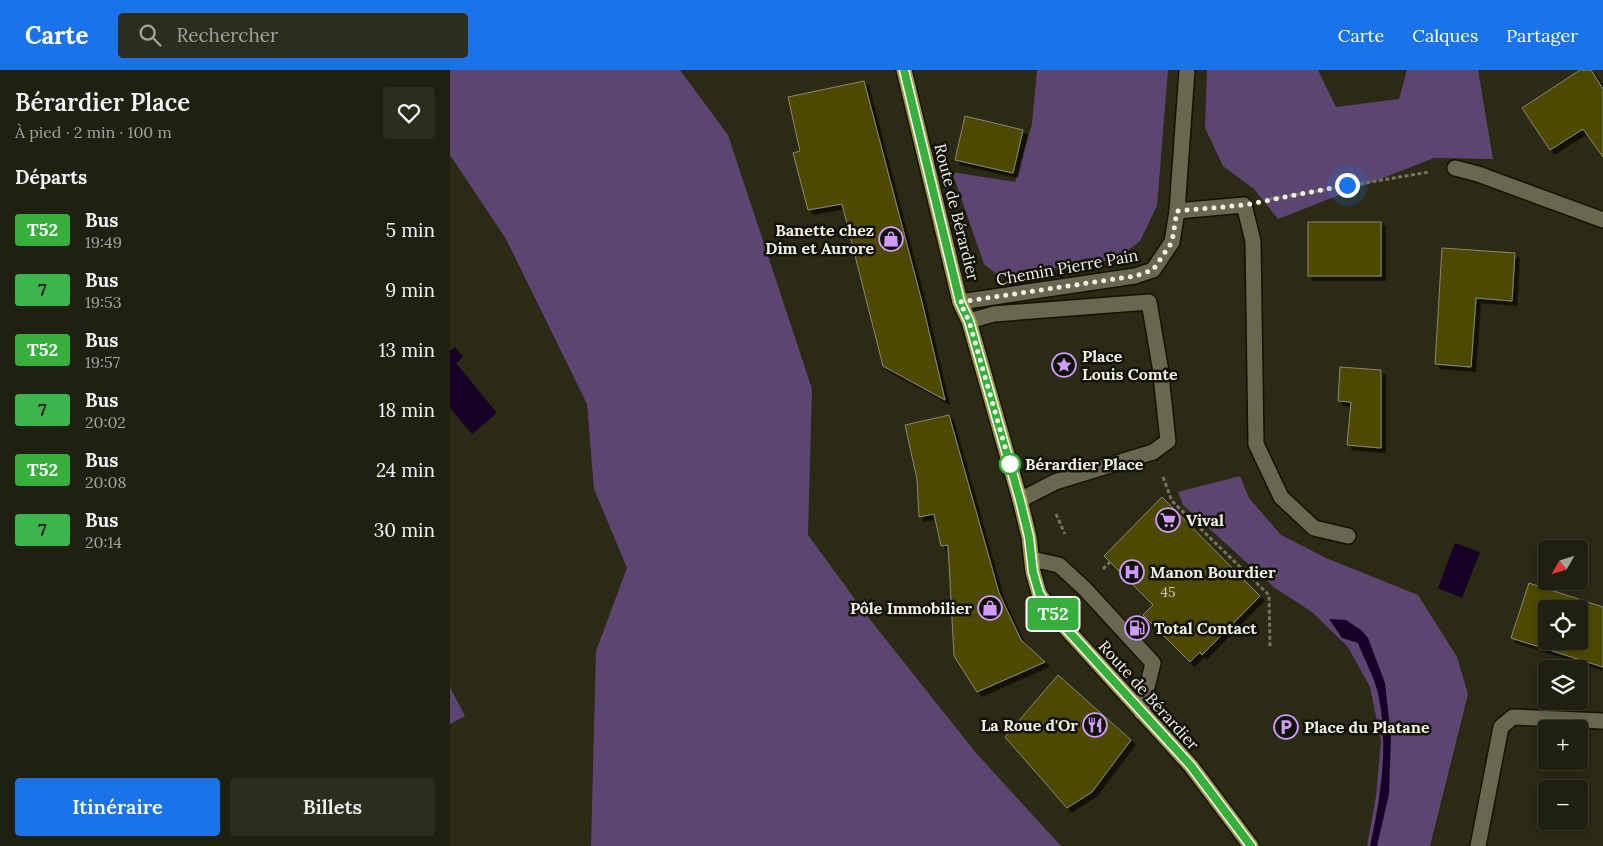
<!DOCTYPE html>
<html lang="fr">
<head>
<meta charset="utf-8">
<style>
	:root { --surface:#202010; --page:#2d2d1e; --text:#f1f3f6; --muted:#a2a39f; --line:#3d3e30; --accent:#1a73e8 }
	body { margin:0; font-family:Lora,serif; background:var(--page); color:var(--text); height:100vh; display:flex; flex-direction:column; font-size:19px; white-space:nowrap }
	* { box-sizing:border-box; margin:0 }
	p { font-size:16px; color:var(--muted) }
	.icon { flex:none; width:28px; height:28px; fill:none; stroke:currentColor; stroke-width:2; stroke-linecap:round; stroke-linejoin:round }
	.map { position:relative; flex:1; overflow:hidden }
	.sheet { display:flex; flex-direction:column; background:var(--surface); width:450px }
	.sheet>* { flex:none }
	.badge { padding:0 10px; border-radius:4px; font-size:18px; line-height:32px }
	.needle { width:32px; rotate:231deg }
	.fabs { position:absolute; left:1088px; top:470px; display:grid; gap:10px }
	.fabs a { display:grid; place-items:center; width:50px; height:50px; border-radius:5px; background:var(--surface); box-shadow:0 2px 8px #0003,0 0 0 1px var(--line); font-size:25px }
	.you { position:absolute; width:25px; height:25px; margin:-12px; border:4px solid #fff; border-radius:50%; background:#1a73e8; box-shadow:0 0 0 8px #1a73e833 }
	.map>.badge { position:absolute; translate:-50% -50%; box-shadow:0 0 0 2px #fff }
	h2 { padding:0 15px; font-size:19px; line-height:45px }
	.round { display:grid; place-items:center; flex:none; width:52px; height:52px; border-radius:5px; background:var(--page) }
	.headline { display:flex; align-items:center; justify-content:space-between; height:85px; padding:0 15px }
	h1 { font-size:24px; font-weight:600; line-height:38px }
	.button { display:flex; gap:10px; margin-top:auto; padding:10px 15px }
	.button a { flex:1; height:58px; border-radius:5px; background:var(--accent); color:#fff; font-size:20px; font-weight:600; line-height:58px; text-align:center }
	.button a+a { background:var(--page); color:var(--text) }
	ul { padding:0; list-style:none }
	li { display:flex; align-items:center; gap:15px; height:60px; padding:0 15px }
	li div { flex:1 }
	li b { display:block; font-size:19px }
	li em { font-style:normal }
	li .badge { min-width:55px; font-weight:700; text-align:center }
	header { display:flex; align-items:center; gap:30px; box-sizing:border-box; height:70px; padding:0 25px; background:var(--accent); color:#fff }
	header strong { font-size:24px }
	nav { display:flex; gap:28px; margin-inline-start:auto; font-size:18px }
	.search { width:350px; height:45px; background:var(--page); display:flex; align-items:center; gap:12px; box-sizing:border-box; padding:0 18px; border-radius:5px; color:var(--muted); font-size:19px }
	main { display:flex; flex:1; min-height:0 }
	.map>svg:first-child { display:block }
	.green { fill:#5c4571 }
	.water { fill:#180129 }
	.building { fill:#4d4905; stroke:#89886f; fill-rule:evenodd; filter:url(#shadow) }
	.lines { fill:none; stroke-linecap:round; stroke-linejoin:round }
	.minor-casing { stroke:#141301; stroke-width:18 }
	.major-casing { stroke:#141301; stroke-width:18 }
	.path { stroke:#757462; stroke-width:3; stroke-dasharray:4 2.5; stroke-linecap:butt }
	.minor { stroke:#68674f; stroke-width:15 }
	.major { stroke:#9e9941; stroke-width:15 }
	.line-casing { stroke:#fff; stroke-width:11 }
	.line { stroke:#36af3d; stroke-width:8 }
	.walk { stroke:#f1f1e3; stroke-width:5; stroke-dasharray:0 9 }
	.stop-dot { fill:#fff; stroke:#36af3d; stroke-width:2.5 }
	.labels { text-anchor:middle; stroke-width:5; stroke-linejoin:round; paint-order:stroke }
	.number-label { font-size:14px; fill:#c8c7ac }
	.street-label { font-size:16px; fill:#f1f1e3; stroke:#131209 }
	.poi-label { font-size:16px; font-weight:bold; fill:#f1f1e3; stroke:#131209; text-anchor:start }
	.stop-label { font-size:16px; font-weight:bold; fill:#f1f1e3; stroke:#131209; text-anchor:start }
</style>
</head>
<body>
<header>
<strong>Carte</strong>
<div class="search"><svg class="icon" aria-label="search" viewBox="0 0 24 24"><circle cx="10" cy="10" r="6"/><path d="M15 15l6 6"/></svg>Rechercher</div>
<nav><a>Carte</a><a>Calques</a><a>Partager</a></nav>
</header>
<main>
<section class="sheet">
<div class="headline"><div><h1>Bérardier Place</h1><p>À pied · 2 min · 100 m</p></div><a class="round"><svg class="icon" aria-label="heart" viewBox="0 0 24 24"><path d="M12 20l-8-8c-3-5 5-10 8-4 3-6 11-1 8 4z"/></svg></a></div>
<h2>Départs</h2>
<ul>
<li><span class="badge" style="background:#36af3d;color:#fff">T52</span><div><b>Bus</b><p>19:49</p></div><em>5 min</em></li>
<li><span class="badge" style="background:#3cb54c;color:#111">7</span><div><b>Bus</b><p>19:53</p></div><em>9 min</em></li>
<li><span class="badge" style="background:#36af3d;color:#fff">T52</span><div><b>Bus</b><p>19:57</p></div><em>13 min</em></li>
<li><span class="badge" style="background:#3cb54c;color:#111">7</span><div><b>Bus</b><p>20:02</p></div><em>18 min</em></li>
<li><span class="badge" style="background:#36af3d;color:#fff">T52</span><div><b>Bus</b><p>20:08</p></div><em>24 min</em></li>
<li><span class="badge" style="background:#3cb54c;color:#111">7</span><div><b>Bus</b><p>20:14</p></div><em>30 min</em></li>
</ul>
<div class="button"><a>Itinéraire</a><a>Billets</a></div>
</section>
<div class="map">
<svg width="1153" height="776" viewBox="0 0 1153 776">
	<defs>
		<filter id="shadow"><feDropShadow dx="4.5" dy="4.5" stdDeviation="0" flood-color="#0009"/></filter>
	</defs>
	<rect width="100%" height="100%" fill="#2b2a15"/>
	<g class="green">
		<polygon points="0,0 230,0 278,65 362,319 358,465 418,547 526,683 611,776 141,776 146,581 177,498 144,419 137,334 56,169 0,85"/>
		<polygon points="587,0 718,0 707,136 690,171 667,189 550,207 534,194 502,102 565,112 582,54"/>
		<polygon points="757,0 868,0 886,37 949,29 957,0 1028,0 1043,89 984,88 828,149 804,119 773,96 755,58"/>
		<polygon points="790,406 799,428 831,465 876,488 968,525 1007,587 1018,624 980,776 917,776 926,726 931,671 920,617 898,577 862,542 825,518 733,435 728,422"/>
		<polygon points="0,617 15,646 0,654"/>
	</g>
	<g class="water">
		<polygon points="5,277 13,287 6,293 47,343 22,364 0,338 0,281"/>
		<polygon points="1005,473 1030,482 1012,528 988,518"/>
		<path d="M879 549 896 550 911 560 918 568 935 613 941 667 939 724 927 776H920C931 727 939 673 928 623 924 606 914 589 908 573L892 568Z"/>
	</g>
	<g class="building">
		<polygon points="1130,0 1141,0 1153,19 1153,87 1133,59 1100,80 1072,38"/>
		<polygon points="414,11 472,232 495,330 433,296 392,134 358,140 343,83 350,81 338,27"/>
		<polygon points="515,46 573,60 563,103 505,90"/>
		<rect x="858" y="152" width="73" height="54"/>
		<polygon points="992,178 1065,183 1062,231 1026,228 1021,297 985,294"/>
		<polygon points="890,297 931,300 931,378 897,375 901,332 888,331"/>
		<polygon points="499,345 549,523 571,570 595,592 527,622 504,586 498,475 491,476 484,444 469,447 467,409 455,355"/>
		<polygon points="712,427 810,526 752,585 750,582 740,592 693,545 703,535 654,486"/>
		<path d="M1079 513 1153 537V597L1061 568ZM1096 539H1129V571H1096Z"/>
		<polygon points="608,605 681,670 642,722 617,738 555,667"/>
	</g>
	<g class="lines">
		<g class="minor-casing">
			<g id="minor">
				<polyline points="1005,98 1028,104 1153,150"/>
				<polyline points="727,141 794,135 803,171 806,374 831,427 864,458 898,466"/>
				<polyline points="510,232 685,206 703,200 722,172 727,141 737,0"/>
				<polyline points="519,251 544,244 699,232 710,296 718,371 703,382 605,412 570,430"/>
				<polyline points="582,489 609,495 635,519 703,593 691,642"/>
				<polyline points="1028,776 1051,657 1063,647 1153,651"/>
			</g>
		</g>
		<g class="major-casing">
			<polyline id="major" points="454,0 510,232 519,251 570,430 579,467 583,502 589,523 602,543 741,696 801,776"/>
		</g>
		<g class="path">
			<polyline points="820,129 979,102"/>
			<polyline points="713,407 722,431 819,525 820,578"/>
			<polyline points="606,444 615,464"/>
			<polyline points="653,499 660,492"/>
		</g>
		<use href="#minor" class="minor"/>
		<use href="#major" class="major"/>
	</g>
	<g class="lines">
		<g class="line-casing">
			<polyline id="line" points="454,0 510,232 519,251 570,430 579,467 583,502 589,523 602,543 741,696 801,776"/>
		</g>
		<use href="#line" class="line"/>
		<polyline class="walk" points="560,394 519,251 510,232 685,206 703,200 722,172 727,141 794,135 897,115"/>
	</g>
	<defs>
		<g id="shop-ring" transform="scale(1.25)"><circle r="9.5" fill="#131209" stroke="#d09dff" stroke-width="1.5"/><path d="M-5-2.5h2.3a2.7 3.5 0 0 1 5.4 0H5L5.5 6h-11ZM-1.5-2.5h3a1.5 2.3 0 0 0-3 0Z" fill="#d09dff"/></g>
		<g id="sight-ring" transform="scale(1.25)"><circle r="9.5" fill="#131209" stroke="#d09dff" stroke-width="1.5"/><path d="M0-6L1.8-2.2L6-1.7L2.9 1.2L3.7 5.4L0 3.3L-3.7 5.4L-2.9 1.2L-6-1.7L-1.8-2.2Z" fill="#d09dff"/></g>
		<g id="supermarket-ring" transform="scale(1.25)"><circle r="9.5" fill="#131209" stroke="#d09dff" stroke-width="1.5"/><path d="M-6-5.5h2.5l.6 2H6L4.5 2H-2.5L-4.4-4H-6ZM-1.5 3.2a1.3 1.3 0 1 0 .1 0ZM3 3.2a1.3 1.3 0 1 0 .1 0Z" fill="#d09dff"/></g>
		<g id="hospital-ring" transform="scale(1.25)"><circle r="9.5" fill="#131209" stroke="#d09dff" stroke-width="1.5"/><path d="M-5-5h3v3.5h4V-5h3V5h-3V1.5h-4V5h-3Z" fill="#d09dff"/></g>
		<g id="fuel-ring" transform="scale(1.25)"><circle r="9.5" fill="#131209" stroke="#d09dff" stroke-width="1.5"/><path d="M-5.5-6h7V0h2V4h1.3V-2.5L3-4.5l.8-.8L6-3V5H2.5V1h-1V6h-7ZM-4.2-4.7v3.2H.2V-4.7Z" fill="#d09dff"/></g>
		<g id="restaurant-ring" transform="scale(1.25)"><circle r="9.5" fill="#131209" stroke="#d09dff" stroke-width="1.5"/><path d="M-5-6h1v4h1v-4h1v4h1v-4h1v5L-1.5 .5V6h-2V.5L-5-1ZM5-6V6H3V1.5H1.5Q1.5-4 5-6Z" fill="#d09dff"/></g>
		<g id="parking-ring" transform="scale(1.25)"><circle r="9.5" fill="#131209" stroke="#d09dff" stroke-width="1.5"/><path d="M-3.5-5.5H1a3.5 3.5 0 0 1 0 7H-1V5.5H-3.5ZM-1-3.4V-.6H.8a1.4 1.4 0 0 0 0-2.8Z" fill="#d09dff"/></g>
	</defs>
	<g fill-rule="evenodd">
		<use href="#shop-ring" x="441" y="169"/>
		<use href="#sight-ring" x="614" y="295"/>
		<use href="#supermarket-ring" x="718" y="450"/>
		<use href="#hospital-ring" x="682" y="502"/>
		<use href="#shop-ring" x="540" y="538"/>
		<use href="#fuel-ring" x="687" y="558"/>
		<use href="#restaurant-ring" x="645" y="655"/>
		<use href="#parking-ring" x="836" y="657"/>
	</g>
	<circle class="stop-dot" cx="560" cy="394" r="10"/>
	<g class="labels">
		<g class="number-label">
			<text x="718" y="527">45</text>
		</g>
		<g class="street-label">
			<text transform="translate(507 142) rotate(76)" y="6">Route de Bérardier</text>
			<text transform="translate(617 197) rotate(-10)" y="6">Chemin Pierre Pain</text>
			<text transform="translate(699 625) rotate(48)" y="6">Route de Bérardier</text>
		</g>
		<g class="poi-label">
			<text x="424" y="166" text-anchor="end">Banette chez<tspan x="424" dy="18">Dim et Aurore</tspan></text>
			<text x="632" y="292">Place<tspan x="632" dy="18">Louis Comte</tspan></text>
			<text x="736" y="456">Vival</text>
			<text x="700" y="508">Manon Bourdier</text>
			<text x="522" y="544" text-anchor="end">Pôle Immobilier</text>
			<text x="704" y="564">Total Contact</text>
			<text x="628" y="661" text-anchor="end">La Roue d'Or</text>
			<text x="854" y="663">Place du Platane</text>
		</g>
		<g class="stop-label">
			<text x="575" y="400">Bérardier Place</text>
		</g>
	</g>
</svg>
<div class="fabs">
<a><svg class="needle" viewBox="-14 -14 28 28"><path d="M0-13l5 13h-10z" fill="#e53935"/><path d="M0 13l5-13h-10z" fill="#a2a39f"/></svg></a>
<a><svg class="icon" aria-label="locate" viewBox="0 0 24 24"><circle cx="12" cy="12" r="6"/><path d="M12 2v4M12 18v4M2 12h4M18 12h4"/></svg></a>
<a><svg class="icon" aria-label="layers" viewBox="0 0 24 24"><path d="M12 4l9 5-9 5-9-5zM3 14l9 5 9-5"/></svg></a>
<a>+</a>
<a>−</a>
</div>
<div class="you" style="left:897px;top:115px"></div>
<b class="badge" style="left:603px;top:544px;background:#36af3d;color:#fff">T52</b>
</div>
</main>
</body>
</html>
